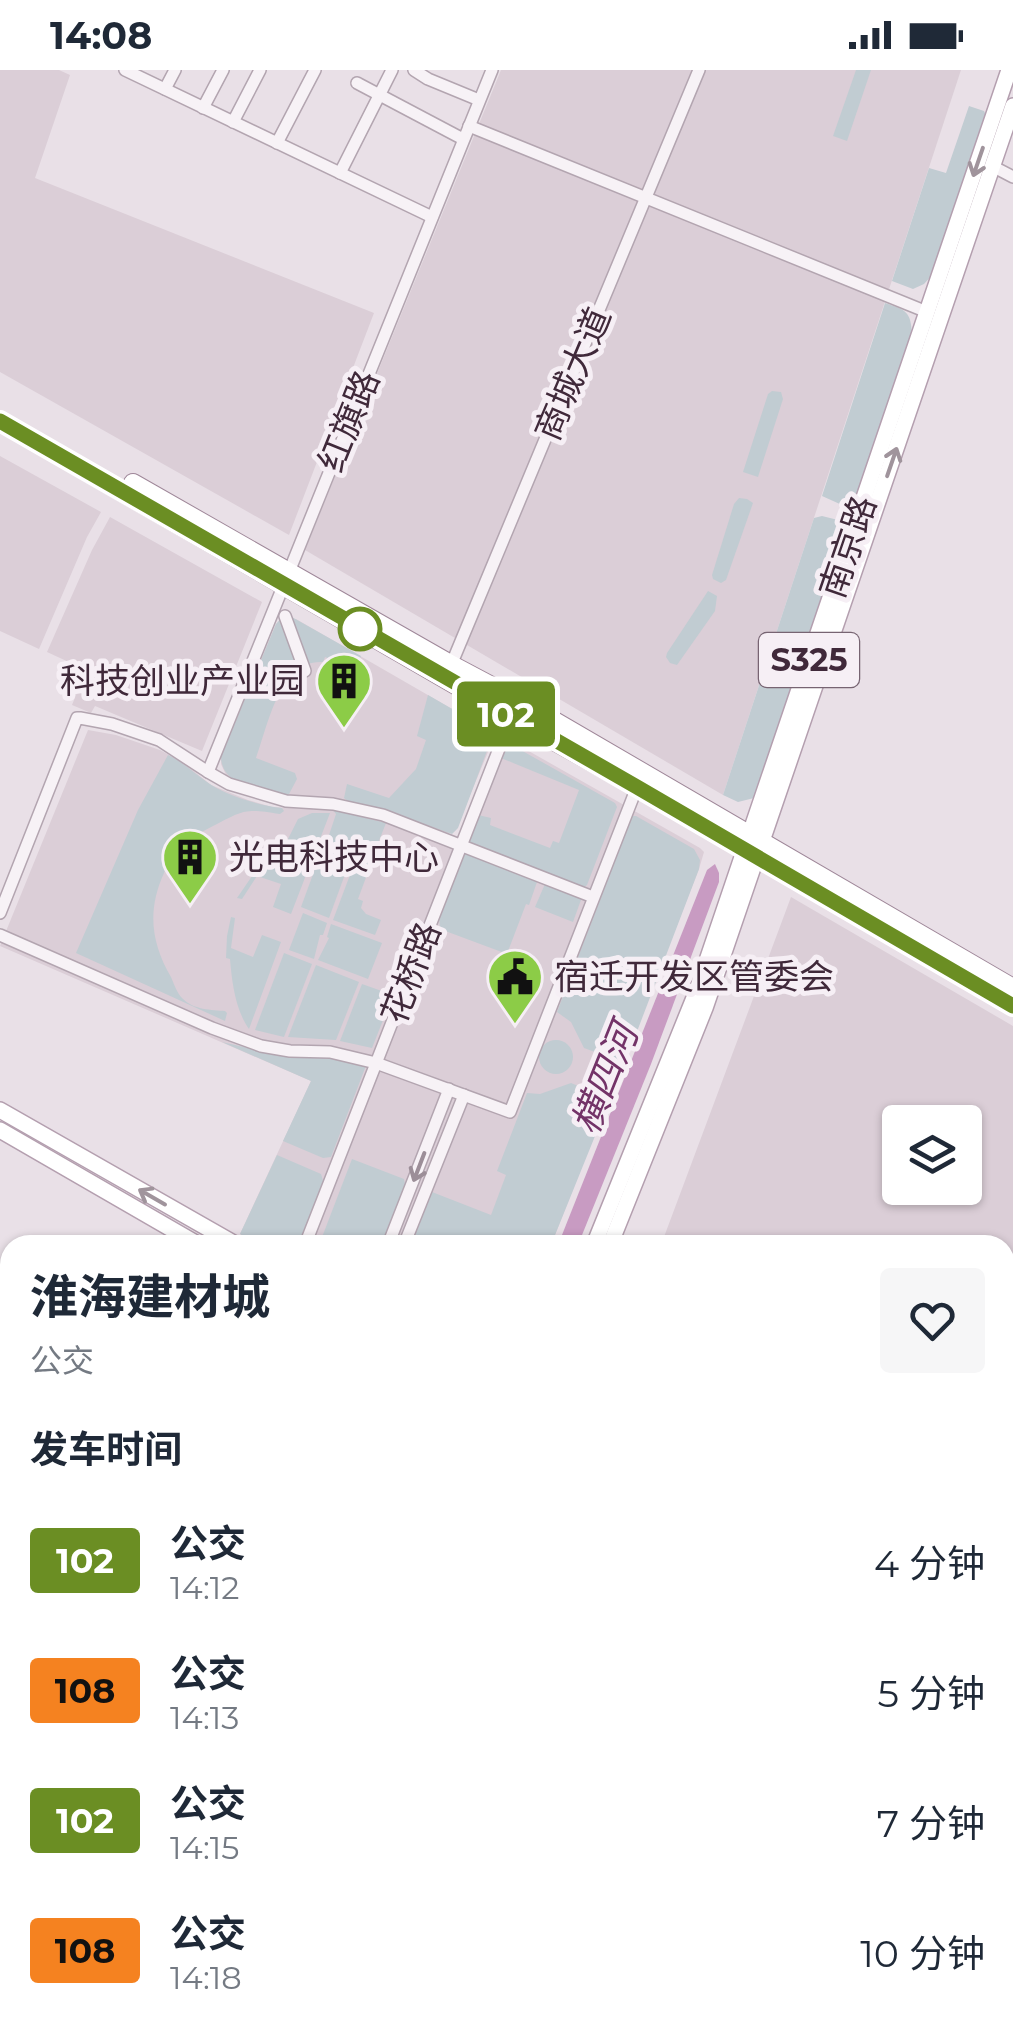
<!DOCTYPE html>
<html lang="zh">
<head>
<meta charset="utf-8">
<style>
	:root { --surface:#fff; --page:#f6f6f7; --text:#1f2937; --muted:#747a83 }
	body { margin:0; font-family:Montserrat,"Noto Sans SC",sans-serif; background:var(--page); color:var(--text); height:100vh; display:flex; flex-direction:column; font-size:38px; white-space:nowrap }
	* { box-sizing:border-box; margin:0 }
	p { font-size:32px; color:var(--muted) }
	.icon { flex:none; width:55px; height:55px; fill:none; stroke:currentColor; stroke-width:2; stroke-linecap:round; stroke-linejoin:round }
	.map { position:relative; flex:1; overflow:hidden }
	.sheet { position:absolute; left:0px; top:1165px; width:1015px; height:802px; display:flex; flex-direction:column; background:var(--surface); border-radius:30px 30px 0 0; box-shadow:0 2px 8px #0004 }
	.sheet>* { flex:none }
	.badge { padding:0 20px; border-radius:8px; font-size:35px; line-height:65px }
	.fabs { position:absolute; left:882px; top:1035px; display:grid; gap:20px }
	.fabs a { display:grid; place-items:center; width:100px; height:100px; border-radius:10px; background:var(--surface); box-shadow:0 2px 8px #0004; font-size:50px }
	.map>.badge { position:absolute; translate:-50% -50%; box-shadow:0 0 0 5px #fff }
	h2 { padding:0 30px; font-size:38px; line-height:90px }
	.round { display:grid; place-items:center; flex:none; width:105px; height:105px; border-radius:10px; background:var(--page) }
	.summary { display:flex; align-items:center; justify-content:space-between; height:170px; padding:0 30px }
	h1 { font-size:48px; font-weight:700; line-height:75px }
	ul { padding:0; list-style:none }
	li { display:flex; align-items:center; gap:30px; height:130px; padding:0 30px }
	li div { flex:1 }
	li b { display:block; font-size:38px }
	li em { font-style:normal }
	li .badge { min-width:110px; font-weight:700; text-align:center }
	.status { display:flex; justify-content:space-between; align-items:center; height:70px; padding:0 50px; background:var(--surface); direction:ltr }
	.status svg { height:28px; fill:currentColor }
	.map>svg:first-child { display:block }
	.built { fill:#dbced7; fill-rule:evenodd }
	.green { fill:#c1ccd2 }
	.water { fill:#c89bc2 }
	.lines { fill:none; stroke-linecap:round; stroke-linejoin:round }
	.stream { stroke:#c89bc2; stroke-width:2.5 }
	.minor-casing { stroke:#b3a5b0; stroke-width:14 }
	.major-casing { stroke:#b49faf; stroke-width:18 }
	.highway-casing { stroke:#9f8799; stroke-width:20 }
	.minor { stroke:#f7f2f6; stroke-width:11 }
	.major { stroke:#fff; stroke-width:15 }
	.highway { stroke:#fff; stroke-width:18 }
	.oneway { stroke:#a0949c }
	.oneway2 { stroke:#9c8e98 }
	.line-casing { stroke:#fff; stroke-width:22 }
	.line { stroke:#6b8e23; stroke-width:15 }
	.stop-dot { fill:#fff; stroke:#6b8e23; stroke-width:5 }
	.labels { text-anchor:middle; stroke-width:10; stroke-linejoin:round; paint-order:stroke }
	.shield { fill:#f6eff5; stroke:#776472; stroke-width:2.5 }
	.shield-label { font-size:32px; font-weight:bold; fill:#40293a }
	.street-label { font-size:35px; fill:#40293a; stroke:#f6eff5 }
	.poi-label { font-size:35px; fill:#40293a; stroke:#f6eff5; text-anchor:start }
	.water-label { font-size:38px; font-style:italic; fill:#733368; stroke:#f6eff5 }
</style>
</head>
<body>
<div class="status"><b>14:08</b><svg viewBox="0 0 49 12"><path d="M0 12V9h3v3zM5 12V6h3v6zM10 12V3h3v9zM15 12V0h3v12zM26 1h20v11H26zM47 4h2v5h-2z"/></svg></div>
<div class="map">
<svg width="1013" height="1966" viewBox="0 0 1013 1966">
	<rect width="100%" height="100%" fill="#e9e0e7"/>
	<g class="built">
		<polygon points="0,0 59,0 70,5 35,108 374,243 289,465 0,302"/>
		<polygon points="501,0 961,0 723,725 305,480"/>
		<polygon points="0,386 101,442 87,467 39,579 0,561"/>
		<polygon points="110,447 262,532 202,681 95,636 91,643 72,635 86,600 47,582 92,480"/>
		<polygon points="296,549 492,662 493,670 455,761 448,763 387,741 288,726 226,705 221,694 221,687 276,554"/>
		<polygon points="88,660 116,665 160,680 185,694 211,715 248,730 272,737 333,740 373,748 461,781 507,672 511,671 700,778 704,782 699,799 551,1175 260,1175 240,1164 311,1011 0,876"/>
		<path d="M791 827 1013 956V1600L1005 1596V1175H661ZM900 1052H965V1118H900Z"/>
		<polygon points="10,1625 10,1726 0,1722 0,1650"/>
	</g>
	<g class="green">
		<polygon points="856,0 871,0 847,71 833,66"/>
		<polygon points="969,36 984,41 986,45 933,204 924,214 913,219 892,211 929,98 946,103"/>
		<path d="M885 233C906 240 911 241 912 265L857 427 854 433 842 435 822 426Z"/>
		<polygon points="772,321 781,322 783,329 758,407 743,402 768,324"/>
		<polygon points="739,428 747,429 753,433 726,510 721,513 713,509 712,505 734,434"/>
		<polygon points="822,446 838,450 843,454 844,467 754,728 738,732 723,725 814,448"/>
		<polygon points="708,521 717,526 715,541 677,595 670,593 666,587 667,583"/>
		<path d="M290 546 361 586 353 604 349 602 350 596 325 587 323 592C280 589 268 655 256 688L295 703 297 709 288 726C264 720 222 718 221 687L276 554 282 547Z"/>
		<polygon points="428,625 492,662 493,665 458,758 452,764 387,741 349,732 344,728 347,714 389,728 416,699 426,670 417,666"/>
		<polygon points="510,674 615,733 617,737 587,815 583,818 467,773 478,745 491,748 490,755 550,778 553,771 559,773 579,720 501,688"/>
		<path d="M168 685C183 692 194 703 207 712 225 725 260 736 282 738L284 741 280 744C246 738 243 740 213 756 202 762 189 768 180 777 172 783 168 794 164 803 147 840 151 873 171 907 174 914 177 923 182 928 193 940 212 940 225 941L227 943 225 951 76 883 138 740Z"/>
		<polygon points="333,740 386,753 371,791 326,774 336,744"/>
		<polygon points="312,743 330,743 291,844 273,837 281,814 257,806 242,829 237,828 259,796 263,797 285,775 298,749"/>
		<polygon points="632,746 636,746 694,779 700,790 699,799 625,993 584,978 571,952 557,942"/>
		<polygon points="323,777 351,788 329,848 301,837"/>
		<polygon points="466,783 537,812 529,835 526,834 507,884 440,859 439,846 464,784"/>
		<polygon points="356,789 371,794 358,829 363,831 361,838 366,844 381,850 375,865 333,850"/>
		<polygon points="545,814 582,827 573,852 535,837"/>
		<polygon points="303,843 327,853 323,865 320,865 314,889 289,880"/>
		<path d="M231 847 235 848 231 878 253 887 262 865 281 872 249 959C235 939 232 912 230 889L226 888 227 866Z"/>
		<polygon points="331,854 382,873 368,909 318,890 329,868 327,867"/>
		<polygon points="284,883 312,894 284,967 255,960"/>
		<polygon points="316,895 359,912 336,970 288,967"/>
		<polygon points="362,914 393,925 372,978 340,971"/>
		<circle cx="556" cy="987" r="17"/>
		<polygon points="222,972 275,984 323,984 367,993 331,1087 323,1088 283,1071 311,1011"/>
		<polygon points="571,1013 610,1029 551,1175 411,1175 432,1122 491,1145 506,1105 497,1101 527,1023 540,1024"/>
		<polygon points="277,1085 321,1104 324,1114 299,1175 260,1175 240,1164"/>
		<polygon points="352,1089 404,1109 406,1119 383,1175 319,1175"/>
		<polygon points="0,1780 10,1784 10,1958 206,1958 203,1966 0,1966"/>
		<polygon points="313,1958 391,1958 395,1959 392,1966 309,1966"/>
		<polygon points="515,1958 785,1958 783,1966 532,1966"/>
	</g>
	<polygon class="water" points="715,794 719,803 719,812 651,994 578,1175 558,1175 707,800"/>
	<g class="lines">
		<polyline class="stream" points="241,1966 244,1958"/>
		<g class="minor-casing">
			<g id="minor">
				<polyline points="125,0 432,147"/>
				<polyline points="414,0 428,9 479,30"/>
				<polyline points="357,13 463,69"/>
				<polyline points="165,19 175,0"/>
				<polyline points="203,38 223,0"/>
				<polyline points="233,52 260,0"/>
				<polyline points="469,56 927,242"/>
				<polyline points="277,73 315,0"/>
				<polyline points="992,96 1013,107"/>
				<polyline points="340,103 392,0"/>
				<polyline points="285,546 305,601"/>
				<polyline points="449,600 699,0"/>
				<polyline points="208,702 492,0"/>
				<polyline points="0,843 77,648 80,648 112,654 159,670 208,702 229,714 286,731 333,734 383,745 593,827"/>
				<polyline points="0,865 212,958 261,976 290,981 330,982 376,993 510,1042 637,717"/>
				<polyline points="305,1175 513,643"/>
				<polyline points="388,1175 449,1019"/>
				<polyline points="404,1175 464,1025"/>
				<polyline points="0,1458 10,1462"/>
				<polyline points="0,1604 10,1579"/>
				<polyline points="1005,1617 1013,1622"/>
				<polyline points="1005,1640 1013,1645"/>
				<polyline points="0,1743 10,1747"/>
				<polyline points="0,1758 10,1762"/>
				<polyline points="1005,1894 1013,1873"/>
				<polyline points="432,1958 448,1966"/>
				<polyline points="462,1958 478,1966"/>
				<polyline points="218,1966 221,1958"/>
				<polyline points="978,1966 981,1958"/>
			</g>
		</g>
		<g class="major-casing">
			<g id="major">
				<polyline points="0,1040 237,1175"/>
				<polyline points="0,1060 199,1175"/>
				<polyline points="594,1175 696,923 1009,0"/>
				<polyline points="610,1175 705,938 1013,36"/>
				<polyline points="284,1966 287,1958"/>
				<polyline points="299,1966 302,1958"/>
			</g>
		</g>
		<g class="highway-casing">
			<g id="highway">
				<polyline points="0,351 511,647 637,717 1013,936"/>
				<polyline points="133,413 452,595 520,631 1013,918"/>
			</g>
		</g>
		<use href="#minor" class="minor"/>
		<use href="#major" class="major"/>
		<use href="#highway" class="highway"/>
	</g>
	<defs><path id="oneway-shaft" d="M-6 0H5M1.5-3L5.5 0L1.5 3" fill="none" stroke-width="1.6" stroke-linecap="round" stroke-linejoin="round" transform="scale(2.5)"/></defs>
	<g class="oneway">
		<use href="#oneway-shaft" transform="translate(978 92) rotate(109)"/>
		<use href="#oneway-shaft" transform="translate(892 392) rotate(-71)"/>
		<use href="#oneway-shaft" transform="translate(152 1127) rotate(-150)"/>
	</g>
	<use class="oneway2" href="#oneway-shaft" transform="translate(419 1097) rotate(111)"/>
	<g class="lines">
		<g class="line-casing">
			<polyline id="line" points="0,351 637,717 1013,936"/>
		</g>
		<use href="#line" class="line"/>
	</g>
	<defs>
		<g id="building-pin" transform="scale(2.875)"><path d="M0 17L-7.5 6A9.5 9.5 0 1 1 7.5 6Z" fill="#8ccc47" stroke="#f6eff5"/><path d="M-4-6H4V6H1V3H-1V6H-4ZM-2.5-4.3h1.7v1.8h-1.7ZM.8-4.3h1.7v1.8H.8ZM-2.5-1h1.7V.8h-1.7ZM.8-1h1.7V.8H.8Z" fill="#111"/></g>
		<g id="civic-pin" transform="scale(2.875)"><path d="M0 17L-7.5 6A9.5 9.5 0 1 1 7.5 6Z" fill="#8ccc47" stroke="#f6eff5"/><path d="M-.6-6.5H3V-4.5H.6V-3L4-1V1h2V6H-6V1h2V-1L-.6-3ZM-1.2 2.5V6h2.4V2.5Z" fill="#111"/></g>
	</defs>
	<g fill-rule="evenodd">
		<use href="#building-pin" x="344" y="611"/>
		<use href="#building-pin" x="190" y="787"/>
		<use href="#civic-pin" x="515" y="907"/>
	</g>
	<circle class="stop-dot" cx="360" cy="559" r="20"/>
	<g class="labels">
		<rect class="shield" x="759" y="563" width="100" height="54" rx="8"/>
		<g class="shield-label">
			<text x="809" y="601">S325</text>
		</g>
		<g class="street-label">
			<text transform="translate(573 304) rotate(-67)" y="12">商城大道</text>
			<text transform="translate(349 351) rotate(-68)" y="12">红旗路</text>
			<text transform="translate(848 477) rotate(-71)" y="12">南京路</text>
			<text transform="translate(411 903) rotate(-69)" y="12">花桥路</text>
		</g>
		<g class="poi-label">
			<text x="305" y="623" text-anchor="end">科技创业产业园</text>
			<text x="229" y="799">光电科技中心</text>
			<text x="554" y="919">宿迁开发区管委会</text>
		</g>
		<g class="water-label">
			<text transform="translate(605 1009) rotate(-68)" y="13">横四河</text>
		</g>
	</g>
</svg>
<div class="fabs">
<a><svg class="icon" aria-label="layers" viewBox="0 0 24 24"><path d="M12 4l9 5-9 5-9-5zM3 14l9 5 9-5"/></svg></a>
</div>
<b class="badge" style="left:506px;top:644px;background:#6b8e23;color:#fff">102</b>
<section class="sheet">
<div class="summary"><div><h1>淮海建材城</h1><p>公交</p></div><a class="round"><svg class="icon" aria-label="heart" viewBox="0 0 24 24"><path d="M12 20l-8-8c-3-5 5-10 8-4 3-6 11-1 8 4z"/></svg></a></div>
<h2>发车时间</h2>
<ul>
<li><span class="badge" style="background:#6b8e23;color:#fff">102</span><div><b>公交</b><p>14:12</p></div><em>4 分钟</em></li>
<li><span class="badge" style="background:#f58220;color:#111">108</span><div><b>公交</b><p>14:13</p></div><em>5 分钟</em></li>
<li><span class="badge" style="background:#6b8e23;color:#fff">102</span><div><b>公交</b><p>14:15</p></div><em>7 分钟</em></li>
<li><span class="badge" style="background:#f58220;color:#111">108</span><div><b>公交</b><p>14:18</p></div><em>10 分钟</em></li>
</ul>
</section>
</div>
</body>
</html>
